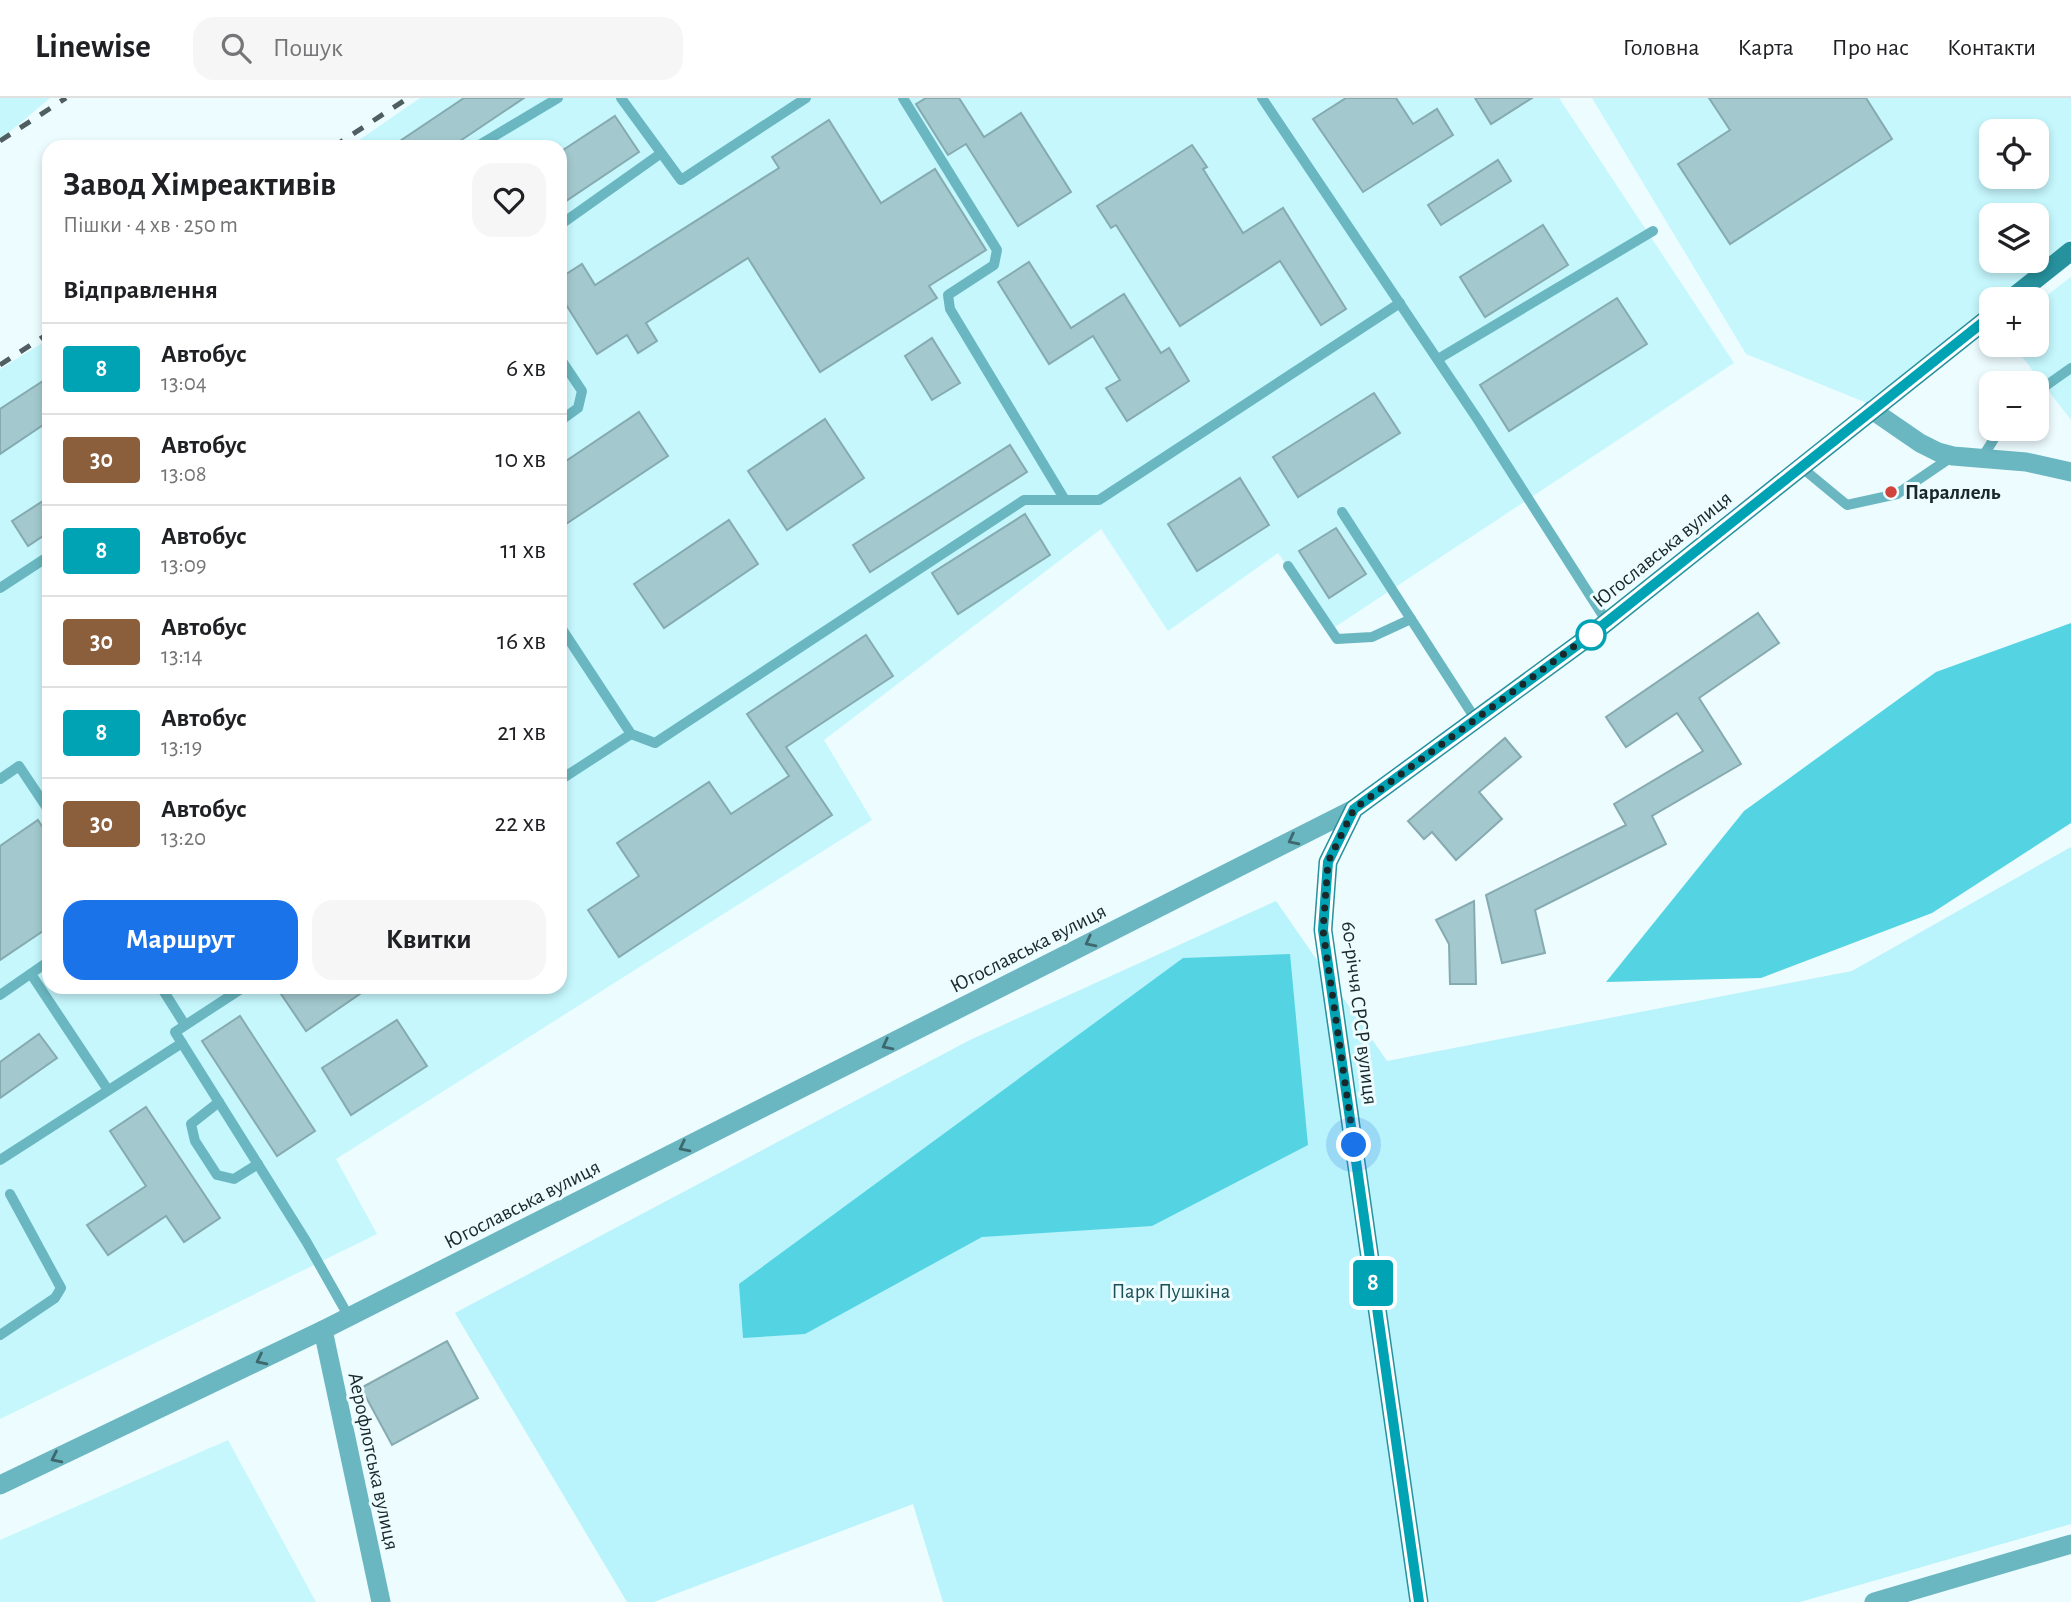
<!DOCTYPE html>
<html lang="uk">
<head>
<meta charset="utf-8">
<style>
	:root { --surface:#fff; --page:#f6f6f6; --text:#202124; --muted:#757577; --line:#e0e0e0; --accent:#1a73e8 }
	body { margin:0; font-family:"Alegreya Sans",sans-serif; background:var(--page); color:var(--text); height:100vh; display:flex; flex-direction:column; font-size:26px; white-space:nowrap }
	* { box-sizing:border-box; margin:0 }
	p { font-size:23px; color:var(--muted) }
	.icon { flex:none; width:38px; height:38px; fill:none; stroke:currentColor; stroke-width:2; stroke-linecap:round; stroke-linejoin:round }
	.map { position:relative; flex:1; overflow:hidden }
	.side { position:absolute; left:42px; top:42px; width:525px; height:854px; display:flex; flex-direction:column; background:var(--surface); border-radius:21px; box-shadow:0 4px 10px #0003 }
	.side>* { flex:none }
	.badge { padding:0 14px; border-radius:5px; font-size:24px; line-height:46px }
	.controls { position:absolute; left:1979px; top:21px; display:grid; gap:14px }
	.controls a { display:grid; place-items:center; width:70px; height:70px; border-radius:14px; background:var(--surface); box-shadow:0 4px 10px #0003; font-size:35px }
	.you { position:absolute; width:35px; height:35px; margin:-18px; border:5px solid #fff; border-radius:50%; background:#1a73e8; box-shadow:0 0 0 10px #1a73e833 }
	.map>.badge { position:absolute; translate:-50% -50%; box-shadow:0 0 0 4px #fff }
	h2 { padding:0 21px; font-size:26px; line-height:63px }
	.round { display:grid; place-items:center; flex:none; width:74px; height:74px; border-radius:21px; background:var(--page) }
	.head { display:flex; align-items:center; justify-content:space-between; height:119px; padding:0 21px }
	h1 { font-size:33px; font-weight:700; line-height:52px }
	.button { display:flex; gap:14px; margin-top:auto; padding:14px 21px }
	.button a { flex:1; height:80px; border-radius:21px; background:var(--accent); color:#fff; font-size:28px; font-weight:700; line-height:80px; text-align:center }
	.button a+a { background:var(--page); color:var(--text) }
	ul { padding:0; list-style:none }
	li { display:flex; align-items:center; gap:21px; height:91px; padding:0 21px; border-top:2px solid var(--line) }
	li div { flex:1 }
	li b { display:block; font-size:26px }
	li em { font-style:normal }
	li .badge { min-width:77px; font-weight:700; text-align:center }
	header { display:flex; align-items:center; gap:42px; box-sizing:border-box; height:98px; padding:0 35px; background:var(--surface); border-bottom:2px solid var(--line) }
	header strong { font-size:33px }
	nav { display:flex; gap:38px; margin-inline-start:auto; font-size:24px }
	.search { width:490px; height:63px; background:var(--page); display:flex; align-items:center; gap:18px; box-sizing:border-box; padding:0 24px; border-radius:21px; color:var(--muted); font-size:26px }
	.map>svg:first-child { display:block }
	.built { fill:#c5f7fd; fill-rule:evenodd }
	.green { fill:#b9f3fb }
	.water { fill:#54d4e3 }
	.building { fill:#a3c9ce; stroke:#85aaaf; stroke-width:2 }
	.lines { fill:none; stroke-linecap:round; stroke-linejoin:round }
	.service { stroke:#6ab7c1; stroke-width:10 }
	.minor { stroke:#6ab7c1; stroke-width:19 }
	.tertiary { stroke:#6ab7c1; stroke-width:19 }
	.secondary { stroke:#26929e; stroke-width:19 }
	.rail { stroke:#4f5e60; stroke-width:5; stroke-dasharray:12 12; stroke-linecap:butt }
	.oneway { stroke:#3d686e }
	.line-casing { stroke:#fff; stroke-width:16 }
	.line { stroke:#00a3b4; stroke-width:10 }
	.walk { stroke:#19282a; stroke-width:7; stroke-dasharray:0 12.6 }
	.poi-dot { fill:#d2433d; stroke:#edfcff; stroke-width:2.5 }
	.stop-dot { fill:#fff; stroke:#00a3b4; stroke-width:3.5 }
	.labels { text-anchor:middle; stroke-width:6; stroke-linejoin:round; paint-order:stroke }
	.poi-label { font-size:21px; font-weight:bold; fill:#19282a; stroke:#edfcff; text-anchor:start }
	.street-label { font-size:21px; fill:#19282a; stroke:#edfcff }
	.park-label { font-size:21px; fill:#195057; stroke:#edfcff }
</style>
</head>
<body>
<header>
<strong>Linewise</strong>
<div class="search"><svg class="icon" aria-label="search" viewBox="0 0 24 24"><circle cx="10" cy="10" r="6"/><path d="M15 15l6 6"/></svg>Пошук</div>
<nav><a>Головна</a><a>Карта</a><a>Про нас</a><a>Контакти</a></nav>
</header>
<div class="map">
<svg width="2071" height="1504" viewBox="0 0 2071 1504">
	<rect width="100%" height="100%" fill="#edfcff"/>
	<g class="built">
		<polygon points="0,0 50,0 0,42"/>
		<polygon points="420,0 1559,0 1734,265 1332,531 1278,455 1168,533 1101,431 824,642 872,722 336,1061 377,1136 0,1321 0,271 49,241 49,889 560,889 560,49 349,49"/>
		<path d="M1592 0H2071V141L1996 201H1992L1991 205 1867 305 1746 256ZM1992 33H2037V79H1992ZM1992 117H2037V163H1992Z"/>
		<polygon points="2071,179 2071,322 2013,247 2037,247 2037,205"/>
		<polygon points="228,1342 316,1504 0,1504 0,1442"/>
	</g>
	<polygon class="green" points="2071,749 2071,1426 1800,1504 943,1504 913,1406 654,1504 627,1504 455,1215 970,942 1276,803 1387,963 1852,873"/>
	<g class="water">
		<polygon points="2071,525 2071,725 1932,815 1761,880 1606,884 1744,713 1936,574"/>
		<polygon points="1290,856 1308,1047 1152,1128 982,1139 805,1236 743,1240 739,1186 1183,860"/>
	</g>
	<g class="building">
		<polygon points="464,0 524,0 451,49 391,49"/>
		<polygon points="926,0 959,0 984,39 1021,15 1071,94 1018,128 966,46 948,57 916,6"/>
		<polygon points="1346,0 1396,0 1413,26 1437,11 1453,37 1363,94 1313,21"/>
		<polygon points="1475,0 1532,0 1491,26"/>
		<polygon points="1709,0 1866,0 1892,41 1730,146 1678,66 1730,32"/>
		<polygon points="615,18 639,54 560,107 560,54"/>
		<polygon points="829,22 881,105 935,71 986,152 929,188 937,200 820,274 748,160 646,225 657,243 638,255 627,237 597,256 560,197 560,180 582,166 595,187 779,70 772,59"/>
		<polygon points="1192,47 1207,69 1203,71 1243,135 1283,110 1346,211 1321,227 1280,163 1180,228 1116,127 1111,130 1097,108"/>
		<polygon points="1498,62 1511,83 1441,127 1428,107"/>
		<polygon points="1543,127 1568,167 1485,219 1460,179"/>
		<polygon points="1029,164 1071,230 1124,196 1161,255 1169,250 1189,283 1127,323 1106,290 1120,282 1093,238 1049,266 998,184"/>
		<polygon points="1617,200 1647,246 1509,333 1480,287"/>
		<polygon points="932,240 960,285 932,302 905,258"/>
		<polygon points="49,279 49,323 0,356 0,311"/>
		<polygon points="1374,295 1400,335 1298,399 1273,359"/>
		<polygon points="639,314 668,358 560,430 560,367"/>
		<polygon points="825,321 864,380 787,432 748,373"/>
		<polygon points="1010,347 1027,374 870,474 853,447"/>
		<polygon points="1240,380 1269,427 1197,473 1168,426"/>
		<polygon points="49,399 49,434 28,448 12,423"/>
		<polygon points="1025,416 1050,457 958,516 932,475"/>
		<polygon points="729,422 758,466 664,530 634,486"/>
		<polygon points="1336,430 1366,476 1329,500 1299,453"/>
		<polygon points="1758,515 1779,545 1699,600 1741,666 1652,718 1666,746 1535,812 1545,855 1502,865 1486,797 1626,727 1614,706 1703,653 1677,615 1626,649 1606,619"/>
		<polygon points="866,537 893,578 786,649 832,717 619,859 588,812 639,778 617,745 709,684 731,716 789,678 747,616"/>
		<polygon points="1505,640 1521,659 1479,694 1502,721 1456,762 1432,734 1424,741 1408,723"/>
		<polygon points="38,722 49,739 49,829 0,862 0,748"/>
		<polygon points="1474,803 1476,886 1450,886 1449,846 1436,822"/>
		<polygon points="291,889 370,889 306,933 281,896"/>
		<polygon points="240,918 315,1033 277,1058 202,943"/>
		<polygon points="397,922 427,968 351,1017 322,970"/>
		<polygon points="39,936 57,960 0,1000 0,964"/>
		<polygon points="146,1009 220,1120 184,1144 166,1118 108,1157 87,1127 146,1088 110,1033"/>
		<polygon points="447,1243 478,1300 392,1347 361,1290"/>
	</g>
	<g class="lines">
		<g class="service">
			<polyline points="621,0 681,82 806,0"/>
			<polyline points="903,0 997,152 994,167 948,197 950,211 1065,402"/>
			<polyline points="1262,0 1478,322 1607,524"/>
			<polyline points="476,49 558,0"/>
			<polyline points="560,127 660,56"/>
			<polyline points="560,260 582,293 578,310 560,323"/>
			<polyline points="1438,261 1653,133"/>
			<polyline points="2037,294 2071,270"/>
			<polyline points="1982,360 2000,331"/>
			<polyline points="1801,369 1847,407 1897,396 1953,358"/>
			<polyline points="1342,414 1476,622"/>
			<polyline points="1288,468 1337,541 1372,539 1411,521"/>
			<polyline points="0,490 49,458"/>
			<polyline points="560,528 631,636 655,645 1024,402 1099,402 1400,205"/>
			<polyline points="0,681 19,668 49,713"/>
			<polyline points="560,682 631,636"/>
			<polyline points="31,876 108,992"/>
			<polyline points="161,889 185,927"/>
			<polyline points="244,889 175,934 306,1143 349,1219"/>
			<polyline points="0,897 49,863"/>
			<polyline points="219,1004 191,1026 195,1043 217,1077 234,1081 258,1066"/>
			<polyline points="0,1062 182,945"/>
			<polyline points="0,1237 55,1200 61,1190 10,1096"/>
		</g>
		<g class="minor">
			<polyline points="1872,312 1920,345 1938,354 1953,358 2026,364 2071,374"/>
			<polyline points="323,1232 381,1504"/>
			<polyline points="1874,1504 2071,1446"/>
		</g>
		<polyline class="tertiary" points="0,1387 323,1232 1354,711"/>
		<g class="secondary">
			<polyline points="2011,201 2071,153"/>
			<polyline points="1419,1504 1323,832 1328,764 1354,711 1583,543 1992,217"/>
		</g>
		<g class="rail">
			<polyline points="0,43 66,0"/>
			<polyline points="333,49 408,0"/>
			<polyline points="0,267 49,235"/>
		</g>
	</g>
	<defs><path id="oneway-chevron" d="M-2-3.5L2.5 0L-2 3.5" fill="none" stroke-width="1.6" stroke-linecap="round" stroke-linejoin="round" transform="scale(1.75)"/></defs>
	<g class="oneway">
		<use href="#oneway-chevron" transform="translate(1293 742) rotate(153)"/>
		<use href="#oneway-chevron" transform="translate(1090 844) rotate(153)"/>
		<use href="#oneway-chevron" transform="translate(887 947) rotate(153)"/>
		<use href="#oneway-chevron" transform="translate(684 1049) rotate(153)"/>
		<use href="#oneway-chevron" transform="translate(261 1262) rotate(154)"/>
		<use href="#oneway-chevron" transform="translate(56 1360) rotate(154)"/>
	</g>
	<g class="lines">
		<g class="line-casing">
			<polyline id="line" points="1419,1504 1323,832 1328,764 1354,711 1583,543 1992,217"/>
		</g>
		<use href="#line" class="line"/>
		<polyline class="walk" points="1354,1047 1323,832 1328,764 1354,711 1595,533 1591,537"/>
	</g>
	<circle class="poi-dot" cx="1891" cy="394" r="7"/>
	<circle class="stop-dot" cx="1591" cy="537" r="14"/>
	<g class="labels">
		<g class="poi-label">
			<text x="1905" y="401">Параллель</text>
		</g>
		<g class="street-label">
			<text transform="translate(1662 451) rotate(-39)" y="7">Югославська вулиця</text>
			<text transform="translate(1028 850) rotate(-27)" y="7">Югославська вулиця</text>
			<text transform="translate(1360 915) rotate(83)" y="7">60-річчя СРСР вулиця</text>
			<text transform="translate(522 1106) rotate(-27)" y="7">Югославська вулиця</text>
			<text transform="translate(374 1363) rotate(78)" y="7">Аерофлотська вулиця</text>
		</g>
		<g class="park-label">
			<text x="1171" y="1200">Парк Пушкіна</text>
		</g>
	</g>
</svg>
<div class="controls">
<a><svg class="icon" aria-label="locate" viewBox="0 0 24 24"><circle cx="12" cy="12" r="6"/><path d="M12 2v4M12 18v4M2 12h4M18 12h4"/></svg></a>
<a><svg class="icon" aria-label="layers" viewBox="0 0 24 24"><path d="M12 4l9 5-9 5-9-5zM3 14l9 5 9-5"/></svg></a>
<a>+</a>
<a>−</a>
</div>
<div class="you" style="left:1354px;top:1047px"></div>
<b class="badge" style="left:1373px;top:1185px;background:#00a3b4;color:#fff">8</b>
<section class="side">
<div class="head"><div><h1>Завод Хімреактивів</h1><p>Пішки · 4 хв · 250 m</p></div><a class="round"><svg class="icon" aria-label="heart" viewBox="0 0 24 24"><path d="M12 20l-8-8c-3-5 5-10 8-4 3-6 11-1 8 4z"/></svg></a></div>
<h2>Відправлення</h2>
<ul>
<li><span class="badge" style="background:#00a3b4;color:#fff">8</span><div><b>Автобус</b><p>13:04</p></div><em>6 хв</em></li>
<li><span class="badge" style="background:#8b5e3c;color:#fff">30</span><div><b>Автобус</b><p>13:08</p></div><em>10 хв</em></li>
<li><span class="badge" style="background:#00a3b4;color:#fff">8</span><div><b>Автобус</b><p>13:09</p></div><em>11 хв</em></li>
<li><span class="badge" style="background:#8b5e3c;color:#fff">30</span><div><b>Автобус</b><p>13:14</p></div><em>16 хв</em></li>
<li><span class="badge" style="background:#00a3b4;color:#fff">8</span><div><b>Автобус</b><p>13:19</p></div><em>21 хв</em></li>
<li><span class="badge" style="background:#8b5e3c;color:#fff">30</span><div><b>Автобус</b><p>13:20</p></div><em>22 хв</em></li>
</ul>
<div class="button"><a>Маршрут</a><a>Квитки</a></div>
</section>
</div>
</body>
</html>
